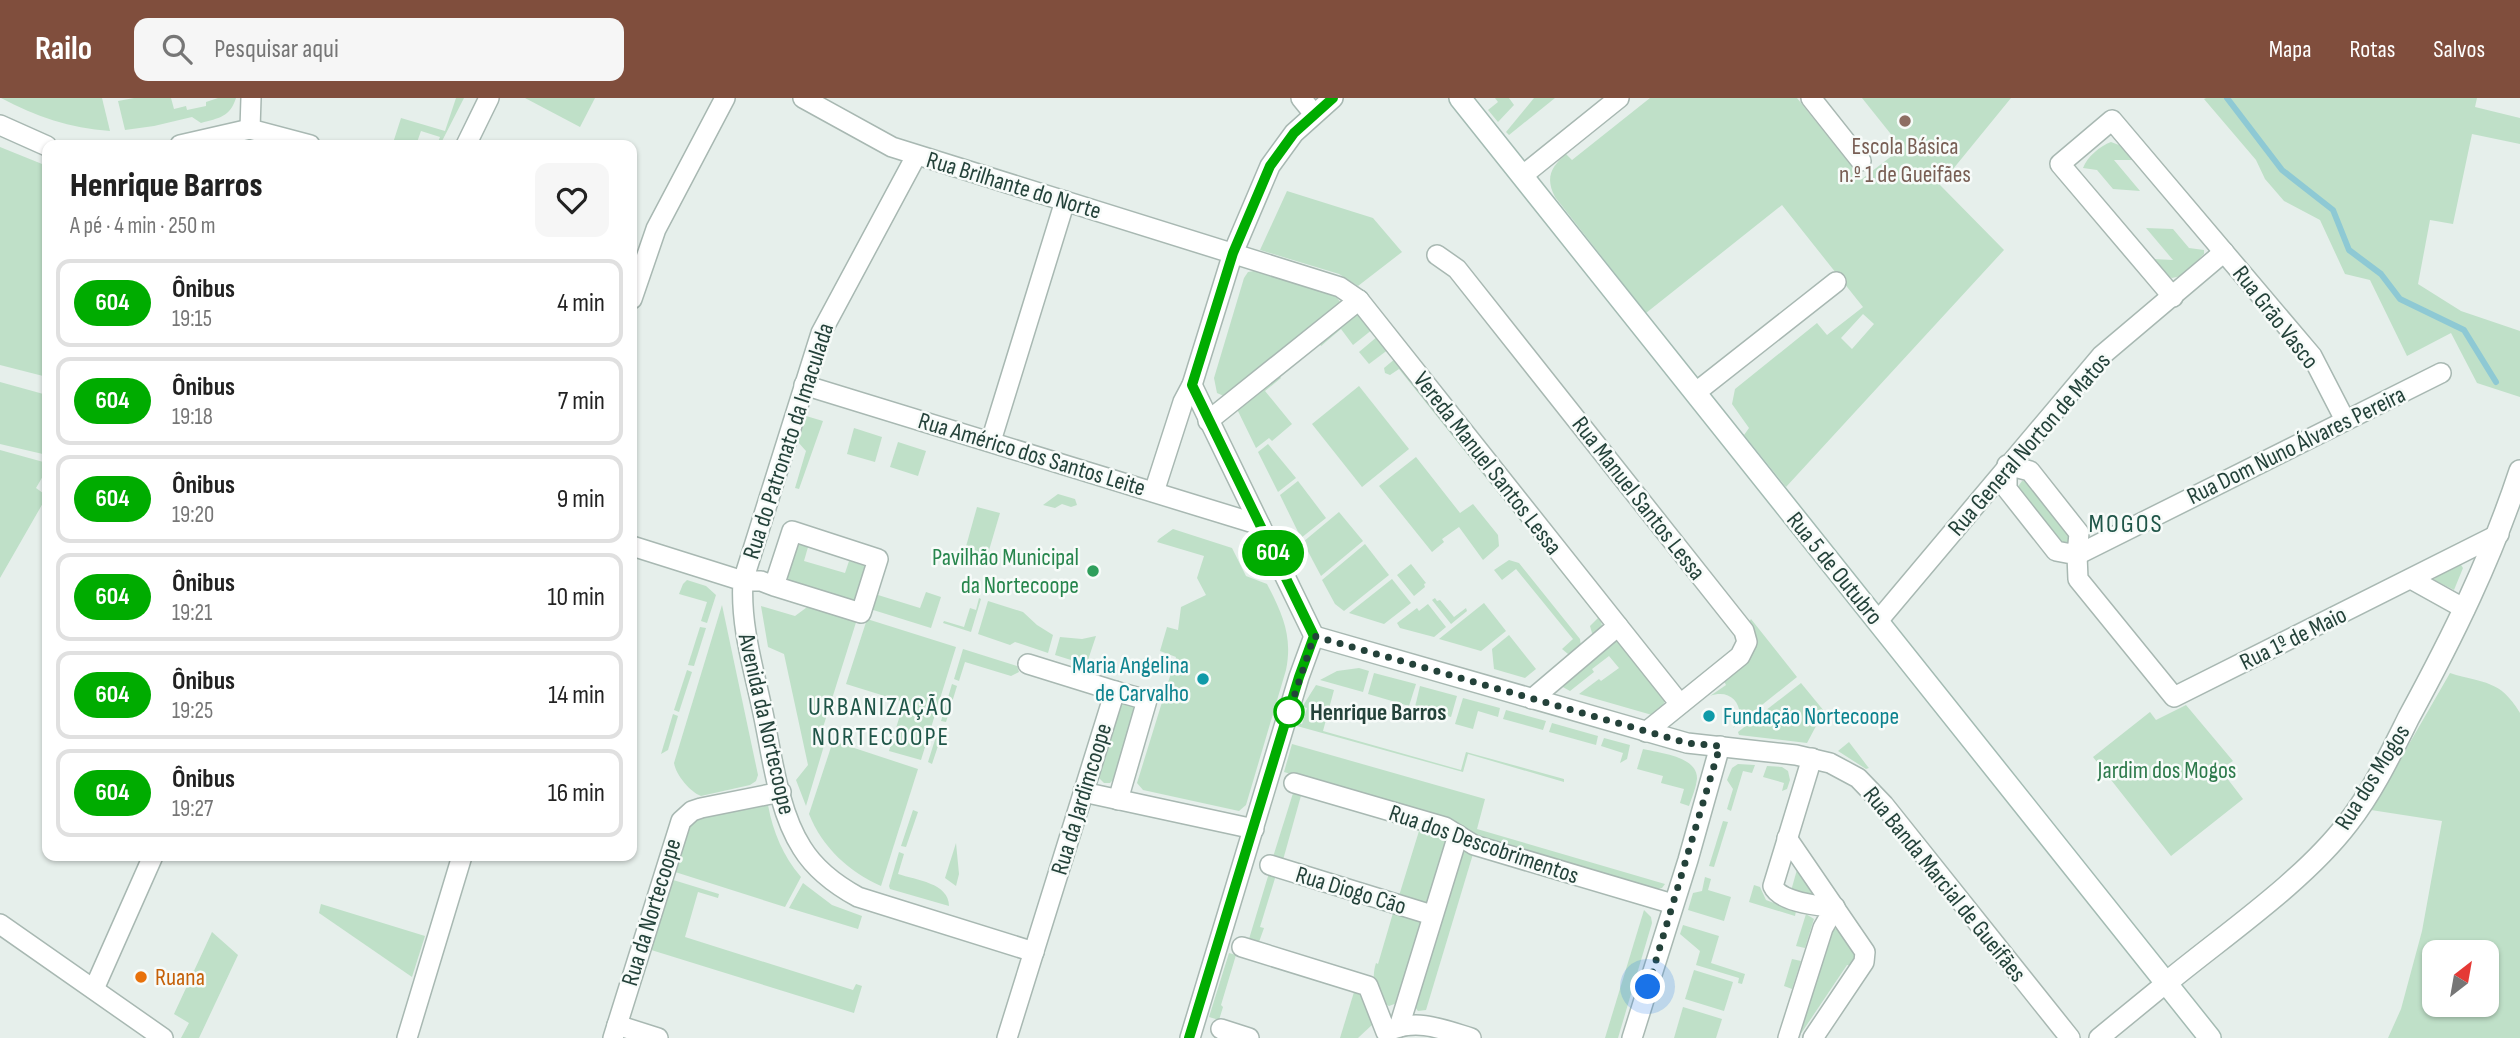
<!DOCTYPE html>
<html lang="pt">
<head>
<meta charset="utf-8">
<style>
	:root { --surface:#fff; --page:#f6f6f6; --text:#222; --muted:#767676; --line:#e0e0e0; --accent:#804e3d }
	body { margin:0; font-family:"Sofia Sans Condensed",sans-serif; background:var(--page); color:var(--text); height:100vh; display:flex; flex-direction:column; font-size:26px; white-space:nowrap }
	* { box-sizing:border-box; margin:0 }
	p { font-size:23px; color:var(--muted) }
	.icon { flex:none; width:38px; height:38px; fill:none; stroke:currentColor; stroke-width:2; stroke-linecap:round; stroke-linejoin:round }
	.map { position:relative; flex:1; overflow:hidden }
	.side { position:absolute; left:42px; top:42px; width:595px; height:721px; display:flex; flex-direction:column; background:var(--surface); border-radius:14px; box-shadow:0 2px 5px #0004 }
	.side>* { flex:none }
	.badge { padding:0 14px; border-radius:23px; font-size:24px; line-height:46px }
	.needle { width:46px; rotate:31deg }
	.tools { position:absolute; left:2422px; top:842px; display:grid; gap:14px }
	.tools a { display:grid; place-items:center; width:77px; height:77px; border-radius:14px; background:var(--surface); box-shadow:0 2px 5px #0004; font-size:35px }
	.you { position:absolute; width:35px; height:35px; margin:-18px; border:5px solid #fff; border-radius:50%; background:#1a73e8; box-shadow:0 0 0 10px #1a73e833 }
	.map>.badge { position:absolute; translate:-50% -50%; box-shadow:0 0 0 4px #fff }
	.round { display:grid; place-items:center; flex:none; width:74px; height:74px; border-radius:14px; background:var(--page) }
	.overview { display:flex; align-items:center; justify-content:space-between; height:119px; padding:0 28px }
	h1 { font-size:33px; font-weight:800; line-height:52px }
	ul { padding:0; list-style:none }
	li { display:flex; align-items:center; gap:21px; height:88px; margin:0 14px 10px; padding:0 14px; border:4px solid var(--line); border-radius:14px }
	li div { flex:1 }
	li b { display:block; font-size:26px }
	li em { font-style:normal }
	li .badge { min-width:77px; font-weight:700; text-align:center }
	header { display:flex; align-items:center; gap:42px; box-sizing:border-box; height:98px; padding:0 35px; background:var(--accent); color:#fff }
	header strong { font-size:33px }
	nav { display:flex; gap:38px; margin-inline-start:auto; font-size:24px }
	.search { width:490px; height:63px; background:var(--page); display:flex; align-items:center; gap:18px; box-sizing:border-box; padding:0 24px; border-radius:14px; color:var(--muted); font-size:26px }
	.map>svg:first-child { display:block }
	.green { fill:#bfe0c8; fill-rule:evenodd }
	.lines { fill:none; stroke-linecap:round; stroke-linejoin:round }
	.stream { stroke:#8ec9d4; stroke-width:6 }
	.minor-casing { stroke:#a8b8b2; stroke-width:22 }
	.tertiary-casing { stroke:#a8b8b2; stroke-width:24 }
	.secondary-casing { stroke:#a4bbb3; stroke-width:24 }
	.minor { stroke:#fff; stroke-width:19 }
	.tertiary { stroke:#fff; stroke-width:21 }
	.secondary { stroke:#fff; stroke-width:21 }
	.line-casing { stroke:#fff; stroke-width:16 }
	.line { stroke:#00ac00; stroke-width:10 }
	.walk { stroke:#24423a; stroke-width:7; stroke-dasharray:0 12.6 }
	.education-dot { fill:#8d6e63; stroke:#f7fbf9; stroke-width:2.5 }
	.leisure-dot { fill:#2e9e5b; stroke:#f7fbf9; stroke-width:2.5 }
	.culture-dot { fill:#0f9aa8; stroke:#f7fbf9; stroke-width:2.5 }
	.stop-dot { fill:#fff; stroke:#00ac00; stroke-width:3.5 }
	.food-dot { fill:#e8710a; stroke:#f7fbf9; stroke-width:2.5 }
	.labels { text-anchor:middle; stroke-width:5; stroke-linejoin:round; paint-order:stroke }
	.education-label { font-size:24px; fill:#785e54; stroke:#f7fbf9 }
	.street-label { font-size:24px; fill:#24423a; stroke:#f7fbf9 }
	.leisure-label { font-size:24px; fill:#27864d; stroke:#f7fbf9; text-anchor:end }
	.culture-label { font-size:24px; fill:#0d838f; stroke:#f7fbf9; text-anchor:end }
	.stop-label { font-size:24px; font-weight:bold; fill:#24423a; stroke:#f7fbf9; text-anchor:start }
	.park-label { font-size:24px; fill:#2d7a4b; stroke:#f7fbf9 }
	.food-label { font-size:24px; fill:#c56008; stroke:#f7fbf9; text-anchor:start }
	.neighbourhood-label { font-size:26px; letter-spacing:2px; fill:#1f5548; stroke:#f7fbf9 }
</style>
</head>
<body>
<header>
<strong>Railo</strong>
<div class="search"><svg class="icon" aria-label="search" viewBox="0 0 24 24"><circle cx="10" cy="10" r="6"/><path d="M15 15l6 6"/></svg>Pesquisar aqui</div>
<nav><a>Mapa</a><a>Rotas</a><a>Salvos</a></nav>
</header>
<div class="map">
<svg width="2520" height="940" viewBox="0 0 2520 940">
	<rect width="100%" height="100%" fill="#e6efeb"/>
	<g class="green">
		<path d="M1 0H102L110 33C69 30 37 19 1 0Z"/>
		<path d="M134 0H171L174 11 186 8 187 12 206 8V4L218 0H236C230 19 219 20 201 25L192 19 154 28 125 32 118 3Z"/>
		<polygon points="456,0 464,0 440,47 437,47 440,39 421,33 416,47 393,45 401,20 445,33"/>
		<polygon points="525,0 595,0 580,29"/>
		<polygon points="1495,0 1509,0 1514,7 1498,24 1488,12 1498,4"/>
		<polygon points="1534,0 1555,0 1509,37 1506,34"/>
		<path d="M1650 0H1797L1862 81 1902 50 1862 0H2011L1940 87 2004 152 1786 389 1744 337 1749 330 1732 306 1735 291 1817 225 1827 237 1863 209 1782 107 1646 215 1555 99C1545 80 1551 69 1566 56L1572 62ZM1863 216 1874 226 1852 251 1841 240Z"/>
		<polygon points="2206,0 2477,0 2475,9 2520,20 2520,46 2472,36 2453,126 2430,122 2418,186 2461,213 2520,233 2520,299 2477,285 2451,235 2407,258 2370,182 2345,176 2320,122 2284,103 2265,81 2256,62 2204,1"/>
		<path d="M2111 44 2119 47 2133 62H2114L2140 93 2113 91 2097 72 2083 70C2087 59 2100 48 2111 44Z"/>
		<polygon points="0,49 47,68 47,279 0,267"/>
		<polygon points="1287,93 1373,120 1402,154 1358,188 1339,176 1260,152"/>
		<polygon points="2146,130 2173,131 2189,150 2204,152 2204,156 2181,178 2172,180 2166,177 2153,161 2173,162"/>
		<polygon points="1254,173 1328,194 1337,200 1342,206 1226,299 1217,295 1214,280 1244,180 1248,174"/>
		<polygon points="1358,212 1373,231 1353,247 1341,231 1321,248 1318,244"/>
		<polygon points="1378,238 1389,251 1369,266 1359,254"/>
		<polygon points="1396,260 1601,519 1602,530 1596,536 1592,535 1590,528 1598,520 1399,271 1390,277 1385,275 1384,270"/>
		<polygon points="1278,276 1281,280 1265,293 1292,326 1272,343 1269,340 1256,350 1236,309"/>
		<polygon points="0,284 47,297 47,357 0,346"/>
		<polygon points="1359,288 1409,351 1362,389 1312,326"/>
		<polygon points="806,318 823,323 799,391 795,390 806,353 798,344"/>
		<polygon points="854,330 882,339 875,364 847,356"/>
		<polygon points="898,344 926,353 918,378 890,369"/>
		<polygon points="1268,346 1296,380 1278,394 1258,354"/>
		<polygon points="0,352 47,365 47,371 36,390 47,398 0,480"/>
		<polygon points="1416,359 1460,415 1473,406 1498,437 1499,448 1483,462 1459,429 1442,441 1444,444 1432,454 1379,388"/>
		<polygon points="1298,383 1326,420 1301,440 1280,397"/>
		<polygon points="2022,383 2027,383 2071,437 2071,445 2063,448 2017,390"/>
		<polygon points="1058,396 1075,401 1077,407 1071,409 1062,406 1055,410 1043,407"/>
		<polygon points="977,409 1000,415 987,459 965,452"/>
		<polygon points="1339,414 1363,443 1321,478 1303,444"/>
		<path d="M1173 431 1232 450 1246 478 1267 486C1282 515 1293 538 1286 572L1246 707 1239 713 1143 692 1137 685 1176 559 1160 553 1167 529 1178 532 1181 509 1206 497 1197 480 1204 458 1157 444 1159 441Z"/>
		<polygon points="793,444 808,449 804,463 845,475 849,463 868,469 856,507 781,484"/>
		<polygon points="1365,446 1389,477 1344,513 1335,506 1322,482"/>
		<polygon points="1509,462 1519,465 1580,541 1581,549 1575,555 1568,556 1562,551 1573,541 1516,471 1502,482 1494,472"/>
		<polygon points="1411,466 1426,485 1424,486 1425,489 1414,498 1397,477"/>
		<polygon points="2461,467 2463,470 2454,492 2434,482 2435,479"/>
		<polygon points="1392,481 1411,505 1384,526 1349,515"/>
		<polygon points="687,482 706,488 716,497 707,525 701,523 707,504 679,496 683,486"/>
		<polygon points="877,489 880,489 878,497 920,510 926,494 941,499 931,530 870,511"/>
		<polygon points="979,500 981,501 971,534 943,525 944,523 964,529 970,510 976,512"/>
		<polygon points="1435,500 1437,503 1440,502 1454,519 1466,510 1467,513 1451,526 1432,502"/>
		<polygon points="988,503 1023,514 1037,527 1053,537 1048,555 1015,544 1010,547 978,536"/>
		<polygon points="814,504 858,518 820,639 826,641 806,708 796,682 808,667 784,556 768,549 761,508 795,518"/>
		<polygon points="1484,505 1506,533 1481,553 1439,541"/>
		<polygon points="1428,506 1446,529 1434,539 1400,530 1397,525 1417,510 1419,513"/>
		<path d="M722 507 758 677 756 683 750 687 701 698C690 694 676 677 674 665Z"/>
		<polygon points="867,521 956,549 921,662 889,653 904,604 846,586"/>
		<path d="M1751 521 1797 579 1733 630 1740 617C1739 600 1726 592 1710 598L1726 587 1724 583C1743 568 1769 550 1749 524Z"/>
		<polygon points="700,529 706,530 694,568 688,567"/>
		<polygon points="1509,537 1536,571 1525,580 1494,571 1492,551"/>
		<polygon points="1096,538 1087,565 1084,566 1055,557 1060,539 1082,541"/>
		<polygon points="1617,541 1666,601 1662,609 1652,617 1579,596 1599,581 1601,583 1619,570 1609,558 1592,571 1594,574 1570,593 1561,588"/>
		<polygon points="963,551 1017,568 1019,574 1011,578 965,564 959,583 954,581"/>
		<polygon points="1359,570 1369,573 1363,594 1320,582 1337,573"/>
		<polygon points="687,572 692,574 679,614 674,612"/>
		<polygon points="1374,575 1416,586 1409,608 1368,596"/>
		<path d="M2450 575C2484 586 2500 581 2520 615V940H2388L2401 911 2422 833 2442 723 2371 712ZM2434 854H2487V906H2434Z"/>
		<polygon points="1801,585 1824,613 1807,645 1739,637 1738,634"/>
		<polygon points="952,586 957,588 946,624 941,623"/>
		<polygon points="1316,587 1334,592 1323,633 1461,672 1466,654 1564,681 1564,684 1468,656 1463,674 1297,628 1298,625 1302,626 1307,610 1303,609 1304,606"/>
		<polygon points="1420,588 1457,598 1451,619 1415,609"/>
		<polygon points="1463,600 1500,610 1498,619 1478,613 1473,631 1455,626"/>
		<polygon points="1121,603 1134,606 1135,609 1113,682 1110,685 1104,685 1098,679"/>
		<polygon points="2186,607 2233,663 2220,671 2243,701 2171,758 2093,659 2150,614 2156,622"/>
		<polygon points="1506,612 1546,623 1543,632 1503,621"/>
		<polygon points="673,616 678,618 668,652 661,656"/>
		<polygon points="1552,625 1598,638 1596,647 1549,634"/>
		<polygon points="939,629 944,630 932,666 928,664"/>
		<polygon points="1604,640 1630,647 1627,661 1620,665 1623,655 1601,648"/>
		<path d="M833 643 918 671 881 788C849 774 822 749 809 716Z"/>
		<polygon points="1849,644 1868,669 1869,670 1866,671 1838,653"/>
		<polygon points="1292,646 1485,701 1477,731 1665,786 1662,790 1657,791 1476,738 1453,724 1284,674"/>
		<path d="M1643 651C1659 655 1698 658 1697 681 1696 690 1692 699 1689 708L1680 705 1684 691 1661 685 1663 678 1637 671Z"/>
		<polygon points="1738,666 1755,667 1752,675 1743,673 1731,713 1727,711 1733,691 1727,682 1732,670"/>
		<polygon points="1767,668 1782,669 1788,673 1790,682 1787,691 1782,693 1784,685 1763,679"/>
		<polygon points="1294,692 1302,694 1283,762 1273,759"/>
		<path d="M768 707C773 734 783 758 801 779L785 809 672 773 687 729 697 721Z"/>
		<polygon points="913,712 918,714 906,749 901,748"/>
		<polygon points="1723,723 1728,724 1714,769 1709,768"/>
		<polygon points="1410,727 1442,737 1447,744 1428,806 1398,801 1419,733 1410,730"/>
		<polygon points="956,745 959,776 956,788 945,780"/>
		<polygon points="1463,753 1473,756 1426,912 1418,913 1414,908"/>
		<path d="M899 754 904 756 898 776C916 782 949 785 949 808L890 791 889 788Z"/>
		<polygon points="1798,768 1820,801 1791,793"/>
		<polygon points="1269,775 1276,777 1260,829 1264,830 1259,844 1249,841"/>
		<polygon points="1705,779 1711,781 1708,792 1731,799 1724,823 1688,812 1693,795 1702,793"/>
		<polygon points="670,781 719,796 718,800 698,794 685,839 853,892 856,886 862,888 854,915 648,851"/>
		<polygon points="803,785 832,807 862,818 858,831 789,810"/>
		<polygon points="1754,787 1760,789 1766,802 1796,813 1795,818 1749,804"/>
		<polygon points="321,806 425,838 412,879 319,815"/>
		<polygon points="1644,812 1651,819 1652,825 1618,940 1605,940"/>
		<path d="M1393 815 1418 819 1422 824 1397 905 1389 908C1374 901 1371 880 1376 865L1378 866Z"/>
		<polygon points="1806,816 1814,821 1805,850 1796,848"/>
		<polygon points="1683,827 1719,838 1711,865 1745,876 1742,886 1738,885 1739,880 1696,867 1700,853 1680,836"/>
		<polygon points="1833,831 1838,831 1858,854 1855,868 1847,867 1798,940 1794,940 1827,837"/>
		<polygon points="212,834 238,857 199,940 181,940 189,925 174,916"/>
		<polygon points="1229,855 1236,857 1221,907 1223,909 1219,922 1209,919"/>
		<polygon points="1792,861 1801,863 1792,891 1784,888"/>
		<polygon points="1694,872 1733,884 1724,913 1685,901"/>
		<polygon points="1364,893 1374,925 1358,940 1340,940 1354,894"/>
		<polygon points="1683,909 1722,921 1716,940 1674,940"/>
	</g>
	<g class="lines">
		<polyline class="stream" points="2227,0 2282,72 2333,112 2349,152 2381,176 2400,201 2464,232 2496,284"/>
		<g class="minor-casing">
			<g id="minor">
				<polyline points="803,0 892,49 1340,189 1359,202 1680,606"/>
				<polyline points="1301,0 1314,16"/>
				<polyline points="1811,0 1861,63"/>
				<polyline points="0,27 47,48"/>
				<polyline points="250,31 251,0"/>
				<polyline points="180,47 250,31 310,47"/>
				<polyline points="466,47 489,0"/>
				<polyline points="1522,78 1619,0"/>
				<polyline points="1437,157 1457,171 1744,533 1747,544 1740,558 1646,634"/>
				<polyline points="2173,199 2060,66 2112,22 2312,258 2345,322"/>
				<polyline points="632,201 656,131 725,0"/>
				<polyline points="804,287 1260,427"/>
				<polyline points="1192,287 1314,538"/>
				<polyline points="1695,295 1836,184"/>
				<polyline points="1208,323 1359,202"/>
				<polyline points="991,343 1065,103"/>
				<polyline points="1154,394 1183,304 1192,287 1233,155 1270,68 1294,35 1333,0"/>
				<path d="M632 448 743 483C740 527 754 572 763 615 772 657 778 713 802 750 815 771 836 787 858 799L1034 854"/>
				<polyline points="2077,457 2056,453 2007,391 2007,367 2030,373 2079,435 2077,457 2078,481 2174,599 2499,436"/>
				<polyline points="2077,457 2441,275"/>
				<polyline points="2411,481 2465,511"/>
				<polyline points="774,488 792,433 878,461 861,515 774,488 761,483 743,483 821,235 916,58"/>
				<polyline points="1878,523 2101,258 2224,154"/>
				<polyline points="1314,538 1687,645 1796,657 1830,665 1858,680 1884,707 2070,940"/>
				<polyline points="1028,566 1115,593"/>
				<polyline points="1532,601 1618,528"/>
				<polyline points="1294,685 1445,729 1474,747 1673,806"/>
				<polyline points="1083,694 1254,731"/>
				<polyline points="1787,740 1865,854 1864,864 1813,940"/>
				<polyline points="1270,767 1432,817"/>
				<polyline points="0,826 163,940"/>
				<polyline points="1242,849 1368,888 1386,934"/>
				<polyline points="94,891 153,758"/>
				<polyline points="617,927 658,940"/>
				<polyline points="1399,929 1458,737"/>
				<polyline points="1221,931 1249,940"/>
				<path d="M1388 933C1417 920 1442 931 1471 940"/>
				<polyline points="407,940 462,758"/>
				<polyline points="613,940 681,723 692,713 701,710 781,694"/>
				<polyline points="1007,940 1115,593 1147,602 1118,702"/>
				<polyline points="1190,940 1299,579 1314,538"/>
				<polyline points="1632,940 1688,762 1720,648"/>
				<path d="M1788 940 1823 830 1835 809C1818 808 1780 804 1773 788L1812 660"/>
				<polyline points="2099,940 2165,886"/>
			</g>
		</g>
		<g class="tertiary-casing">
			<path id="tertiary" d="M2165 886C2223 838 2303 784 2348 725 2373 693 2391 655 2409 619 2453 538 2491 461 2520 373"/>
		</g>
		<g class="secondary-casing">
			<polyline id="secondary" points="1460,0 2210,940"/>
		</g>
		<use href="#minor" class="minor"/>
		<use href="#tertiary" class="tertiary"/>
		<use href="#secondary" class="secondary"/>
	</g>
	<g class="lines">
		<g class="line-casing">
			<polyline id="line" points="1189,940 1299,579 1314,538 1192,287 1233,155 1270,68 1294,35 1333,0"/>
		</g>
		<use href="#line" class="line"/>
		<polyline class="walk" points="1289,614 1288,617 1314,538 1687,645 1720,648 1648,889"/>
	</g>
	<circle class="education-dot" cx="1905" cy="23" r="7"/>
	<circle class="leisure-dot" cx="1093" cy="473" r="7"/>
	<g class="culture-dot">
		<circle cx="1203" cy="581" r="7"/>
		<circle cx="1709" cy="618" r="7"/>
	</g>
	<circle class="stop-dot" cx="1289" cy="614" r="14"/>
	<circle class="food-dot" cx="141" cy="879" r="7"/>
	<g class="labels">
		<g class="education-label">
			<text x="1905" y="56">Escola Básica<tspan x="1905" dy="28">n.º 1 de Gueifães</tspan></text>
		</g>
		<g class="street-label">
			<text transform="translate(1014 87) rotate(17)" y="8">Rua Brilhante do Norte</text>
			<text transform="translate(2276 219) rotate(52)" y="8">Rua Grão Vasco</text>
			<text transform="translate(788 343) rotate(-72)" y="8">Rua do Patronato da Imaculada</text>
			<text transform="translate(2029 346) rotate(-49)" y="8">Rua General Norton de Matos</text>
			<text transform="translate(2296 347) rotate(-26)" y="8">Rua Dom Nuno Álvares Pereira</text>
			<text transform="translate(1032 356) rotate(17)" y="8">Rua Américo dos Santos Leite</text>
			<text transform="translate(1488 365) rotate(52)" y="8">Vereda Manuel Santos Lessa</text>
			<text transform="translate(1639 400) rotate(52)" y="8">Rua Manuel Santos Lessa</text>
			<text transform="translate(1835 470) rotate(51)" y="8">Rua 5 de Outubro</text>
			<text transform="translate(2293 540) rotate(-26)" y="8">Rua 1º de Maio</text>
			<text transform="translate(767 626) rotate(77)" y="8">Avenida da Nortecoope</text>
			<text transform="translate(2372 679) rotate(-58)" y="8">Rua dos Mogos</text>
			<text transform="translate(1081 701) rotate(-73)" y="8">Rua da Jardimcoope</text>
			<text transform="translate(1484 746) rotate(19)" y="8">Rua dos Descobrimentos</text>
			<text transform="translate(1945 786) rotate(51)" y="8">Rua Banda Marcial de Gueifães</text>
			<text transform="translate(1351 792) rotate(17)" y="8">Rua Diogo Cão</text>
			<text transform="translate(651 814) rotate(-73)" y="8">Rua da Nortecoope</text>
		</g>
		<g class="leisure-label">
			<text x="1079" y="467">Pavilhão Municipal<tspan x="1079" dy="28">da Nortecoope</tspan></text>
		</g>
		<g class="culture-label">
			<text x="1189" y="575">Maria Angelina<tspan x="1189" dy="28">de Carvalho</tspan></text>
			<text x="1723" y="626" text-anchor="start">Fundação Nortecoope</text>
		</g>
		<g class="stop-label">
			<text x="1310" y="622">Henrique Barros</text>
		</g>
		<g class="park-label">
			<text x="2167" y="680">Jardim dos Mogos</text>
		</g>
		<g class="food-label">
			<text x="155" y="887">Ruana</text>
		</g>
		<g class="neighbourhood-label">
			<text x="2126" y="434">MOGOS</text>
			<text x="881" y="617">URBANIZAÇÃO<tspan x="881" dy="30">NORTECOOPE</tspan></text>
		</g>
	</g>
</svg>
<div class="tools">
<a><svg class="needle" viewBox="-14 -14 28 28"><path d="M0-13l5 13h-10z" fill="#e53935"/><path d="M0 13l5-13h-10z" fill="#767676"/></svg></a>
</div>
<div class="you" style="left:1648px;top:889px"></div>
<b class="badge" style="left:1273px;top:455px;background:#00ac00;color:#fff">604</b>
<section class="side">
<div class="overview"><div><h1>Henrique Barros</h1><p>A pé · 4 min · 250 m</p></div><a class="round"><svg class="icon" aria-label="heart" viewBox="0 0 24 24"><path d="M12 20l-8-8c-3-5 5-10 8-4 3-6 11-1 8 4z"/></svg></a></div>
<ul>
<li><span class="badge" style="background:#00ac00;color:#fff">604</span><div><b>Ônibus</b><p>19:15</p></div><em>4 min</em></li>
<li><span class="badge" style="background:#00ac00;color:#fff">604</span><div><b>Ônibus</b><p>19:18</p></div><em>7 min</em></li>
<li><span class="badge" style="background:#00ac00;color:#fff">604</span><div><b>Ônibus</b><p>19:20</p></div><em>9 min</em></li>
<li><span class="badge" style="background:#00ac00;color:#fff">604</span><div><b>Ônibus</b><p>19:21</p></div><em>10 min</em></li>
<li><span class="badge" style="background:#00ac00;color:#fff">604</span><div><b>Ônibus</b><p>19:25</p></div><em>14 min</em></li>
<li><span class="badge" style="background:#00ac00;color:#fff">604</span><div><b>Ônibus</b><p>19:27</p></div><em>16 min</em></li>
</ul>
</section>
</div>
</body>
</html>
